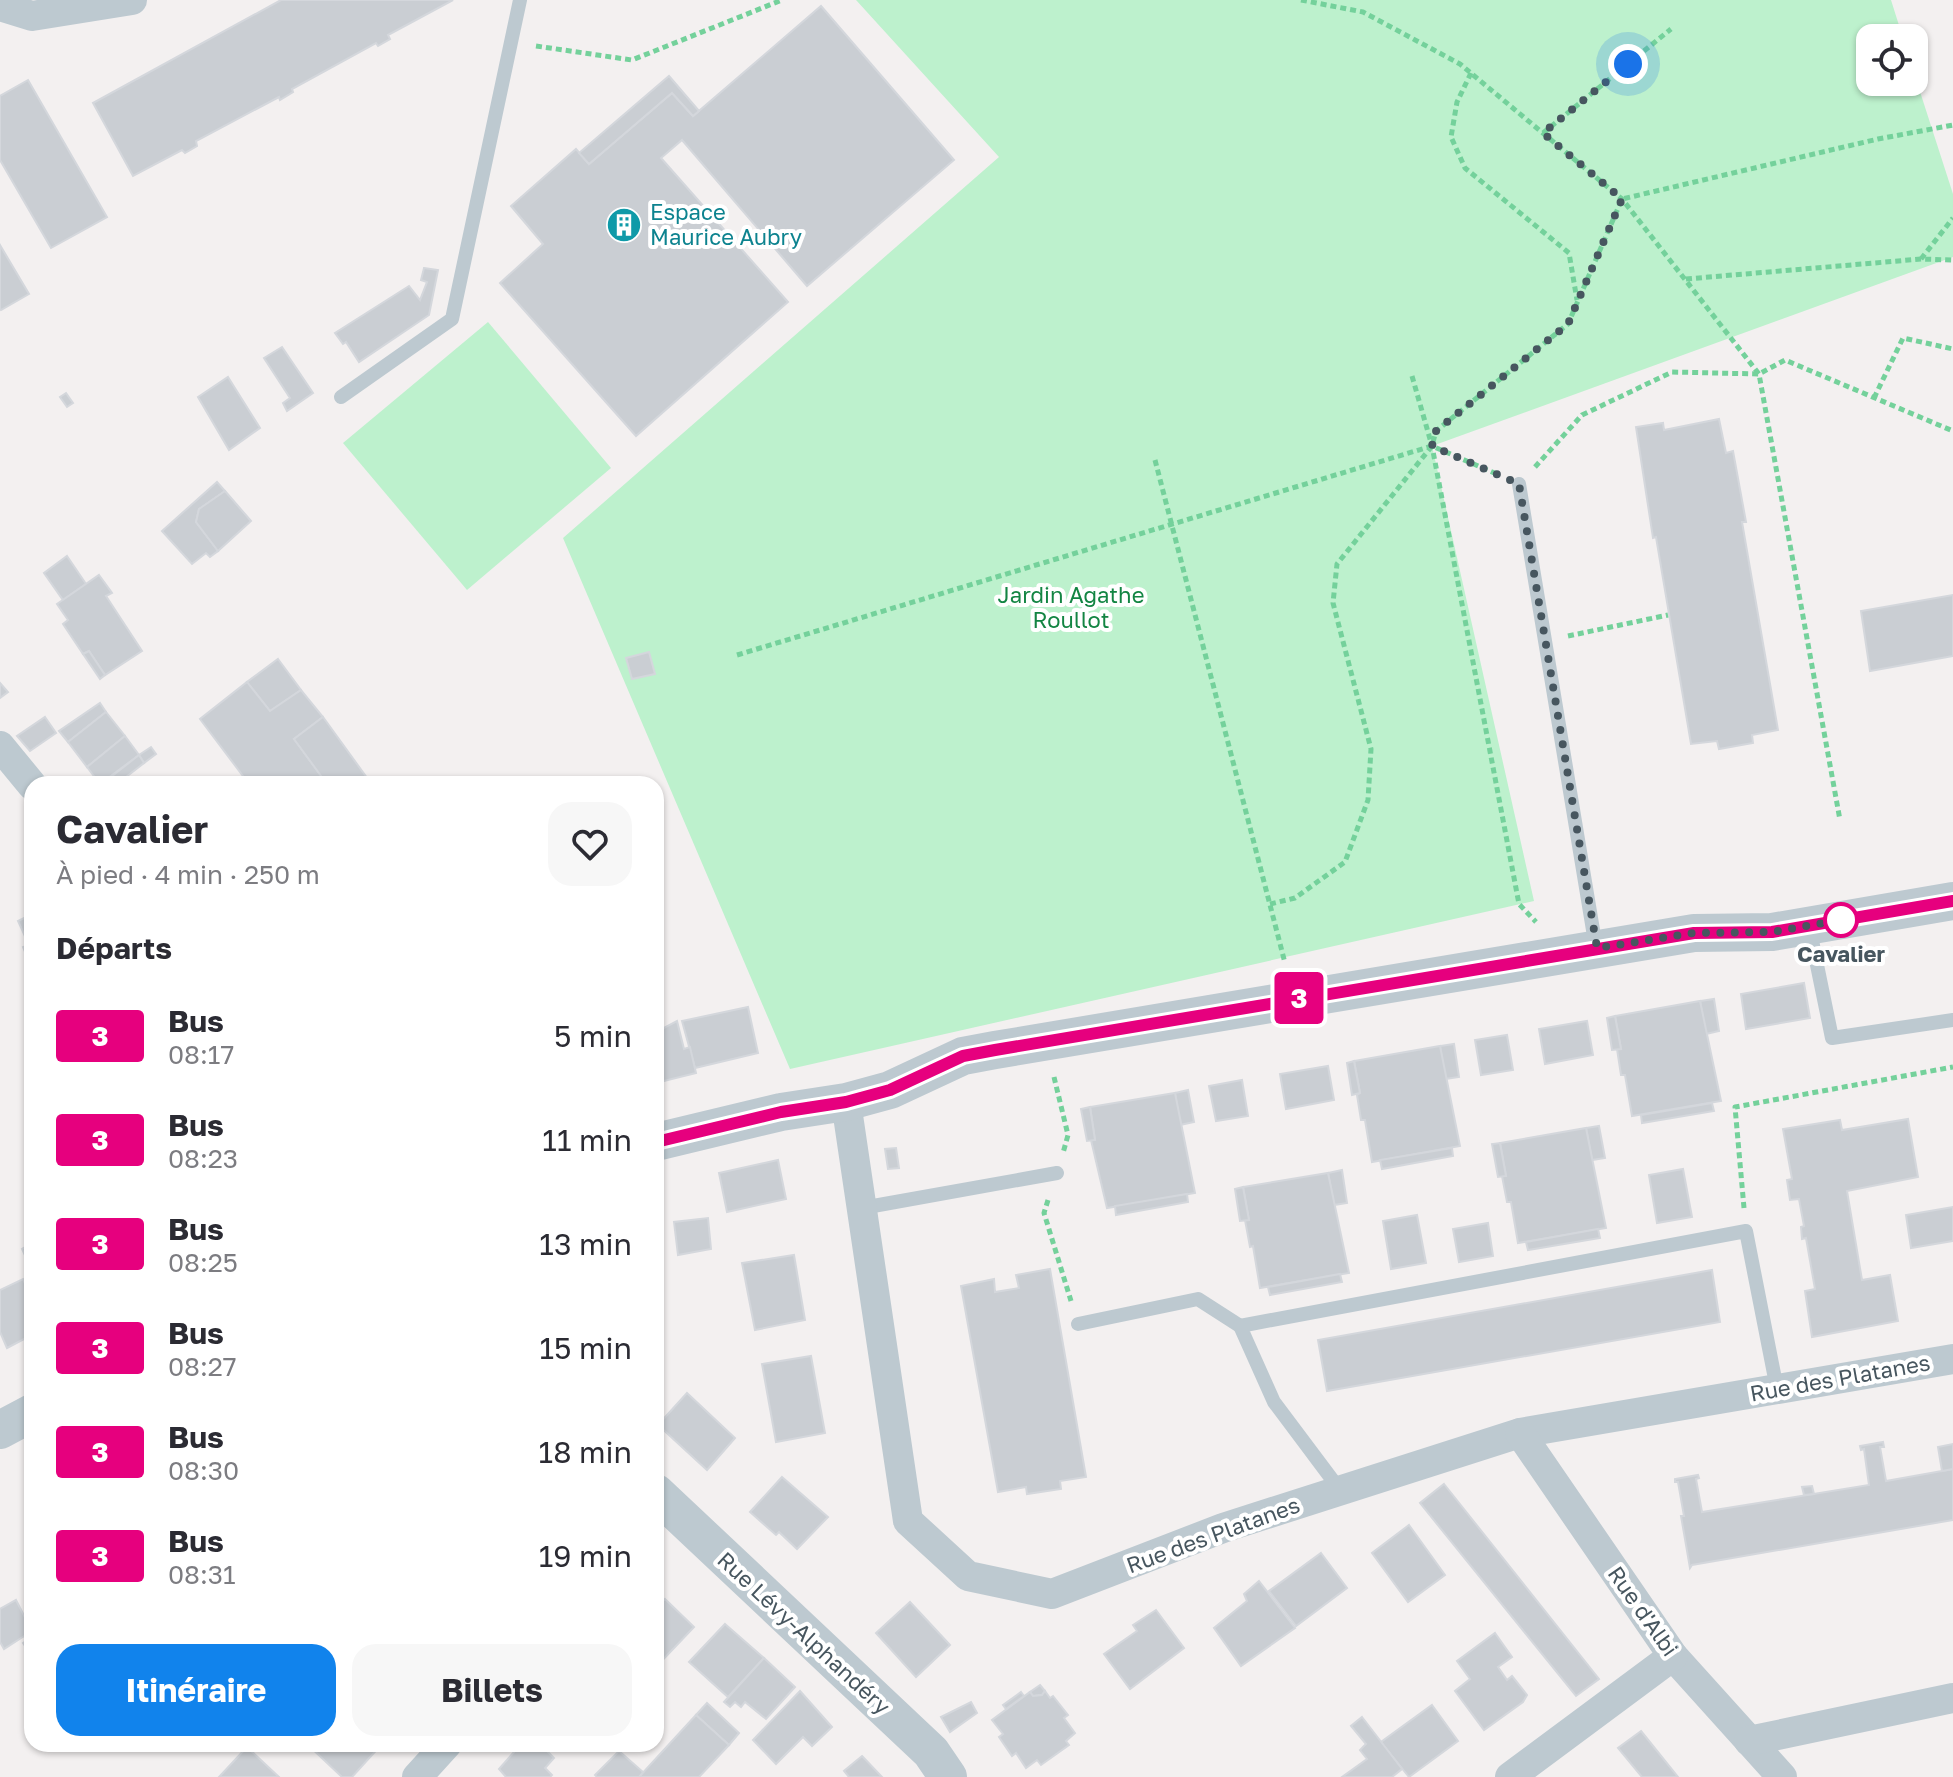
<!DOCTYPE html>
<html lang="fr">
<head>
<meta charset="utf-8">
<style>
	:root { --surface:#fff; --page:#f7f7f7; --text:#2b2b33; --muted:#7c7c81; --accent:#1183ec }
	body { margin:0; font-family:"Golos Text",sans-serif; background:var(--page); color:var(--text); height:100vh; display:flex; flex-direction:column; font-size:30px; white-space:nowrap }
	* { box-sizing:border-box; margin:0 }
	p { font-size:26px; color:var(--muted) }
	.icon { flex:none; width:44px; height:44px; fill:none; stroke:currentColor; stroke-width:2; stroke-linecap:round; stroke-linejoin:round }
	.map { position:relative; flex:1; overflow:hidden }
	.panel { position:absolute; left:24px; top:776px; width:640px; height:976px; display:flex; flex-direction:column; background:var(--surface); border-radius:24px; box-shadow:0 2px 6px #0004 }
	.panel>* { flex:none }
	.badge { padding:0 16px; border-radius:6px; font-size:28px; line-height:52px }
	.controls { position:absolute; left:1856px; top:24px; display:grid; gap:16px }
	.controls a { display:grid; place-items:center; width:72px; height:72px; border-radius:16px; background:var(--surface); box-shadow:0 2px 6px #0004; font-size:40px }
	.you { position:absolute; width:40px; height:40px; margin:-20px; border:6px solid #fff; border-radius:50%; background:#1a73e8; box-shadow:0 0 0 12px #1a73e833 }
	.map>.badge { position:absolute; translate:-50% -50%; box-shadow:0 0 0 4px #fff }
	h2 { padding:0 32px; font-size:30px; line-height:72px }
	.round { display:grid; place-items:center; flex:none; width:84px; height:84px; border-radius:24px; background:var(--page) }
	.summary { display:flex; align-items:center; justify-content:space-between; height:136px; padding:0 32px }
	h1 { font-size:38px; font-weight:700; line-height:60px }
	.cta { display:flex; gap:16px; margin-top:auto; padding:16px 32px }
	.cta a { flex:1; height:92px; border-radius:24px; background:var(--accent); color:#fff; font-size:32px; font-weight:700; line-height:92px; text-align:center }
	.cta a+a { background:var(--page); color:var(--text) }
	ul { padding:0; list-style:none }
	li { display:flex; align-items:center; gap:24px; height:104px; padding:0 32px }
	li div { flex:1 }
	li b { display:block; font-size:30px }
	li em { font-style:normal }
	li .badge { min-width:88px; font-weight:700; text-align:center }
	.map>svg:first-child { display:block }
	.green { fill:#bdf1cd }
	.building { fill:#caced3; stroke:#d4d7dc; stroke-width:2 }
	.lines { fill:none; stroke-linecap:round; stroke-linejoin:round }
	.path { stroke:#74d19b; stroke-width:5; stroke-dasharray:6 4; stroke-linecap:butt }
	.service { stroke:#bdc9d0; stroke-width:14 }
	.minor { stroke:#bdc9d0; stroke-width:30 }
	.tertiary { stroke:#bdc9d0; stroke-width:38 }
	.line-casing { stroke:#fff; stroke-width:18 }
	.line { stroke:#e6007e; stroke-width:12 }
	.walk { stroke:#47565f; stroke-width:8; stroke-dasharray:0 14.4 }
	.stop-dot { fill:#fff; stroke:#e6007e; stroke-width:4 }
	.labels { text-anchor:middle; stroke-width:8; stroke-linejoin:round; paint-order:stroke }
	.culture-label { font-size:22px; fill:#0d838f; stroke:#fff; text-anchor:start }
	.park-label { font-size:22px; fill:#138543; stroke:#fff }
	.stop-label { font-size:22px; font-weight:bold; fill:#47565f; stroke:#fff }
	.street-label { font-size:22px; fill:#47565f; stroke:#fff }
</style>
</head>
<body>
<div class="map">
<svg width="1953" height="1777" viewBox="0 0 1953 1777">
	<rect width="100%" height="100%" fill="#f3f0f0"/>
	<g class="green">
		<polygon points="856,0 1891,0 1903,38 1870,38 1870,82 1914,82 1914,73 1953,194 1953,257 1432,446 1534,901 790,1069 563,538 999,157"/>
		<polygon points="488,322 611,468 467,590 343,443"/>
	</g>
	<g class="building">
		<polygon points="281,0 453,0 388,35 390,39 378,46 376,43 292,89 293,92 280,100 279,97 196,141 197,146 185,153 182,150 133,176 93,103"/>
		<polygon points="821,6 954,160 807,286 682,140 661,158 788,302 636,436 500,283 543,244 511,206 576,149 589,164 672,93 693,116"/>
		<polygon points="669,76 699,111 693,116 672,93 589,164 579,153"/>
		<polygon points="28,80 107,217 51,248 0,160 0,96"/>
		<polygon points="0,245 29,294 1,310 0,309"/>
		<polygon points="424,268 438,270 429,315 359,362 346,342 343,344 335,333 409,286 420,300 427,282 421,280"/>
		<polygon points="282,347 313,393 287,411 283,403 290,398 264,358"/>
		<polygon points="228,377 260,428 229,450 198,397"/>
		<polygon points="66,393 73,403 67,407 60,397"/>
		<polygon points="1719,419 1726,453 1733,451 1746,522 1742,522 1778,730 1752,735 1753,743 1719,749 1717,741 1691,744 1656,537 1653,538 1636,427 1663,423 1664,430"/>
		<polygon points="217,482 225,491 199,509 196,522 218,551 210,557 206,553 192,564 162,531"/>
		<polygon points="225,491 251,521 218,551 196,522 199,509"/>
		<polygon points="67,556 86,584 63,600 44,573"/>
		<polygon points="99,575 112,593 106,596 142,651 105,675 89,651 83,654 63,624 68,620 57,604"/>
		<polygon points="1953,595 1953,656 1870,671 1861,611"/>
		<polygon points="89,651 105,675 100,679 83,654"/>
		<polygon points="649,652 655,674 632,679 626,658"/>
		<polygon points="278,659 301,690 270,711 247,682"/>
		<polygon points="247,682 270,711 301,690 323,717 294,739 327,784 249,784 200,719"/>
		<polygon points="0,683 8,692 0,698"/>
		<polygon points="100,703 106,712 68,742 59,731"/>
		<polygon points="106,712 125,736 87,767 68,742"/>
		<polygon points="45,717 56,733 30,751 17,736"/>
		<polygon points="323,717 370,782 367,784 327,784 294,739"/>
		<polygon points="125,736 139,755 100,784 87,767"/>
		<polygon points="151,747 156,754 144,763 139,755"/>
		<polygon points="139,755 144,763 117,784 102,784"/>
		<polygon points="32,914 32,968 23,947 29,945 18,921"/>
		<polygon points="1804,983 1810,1018 1746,1029 1741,994"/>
		<polygon points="1714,999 1719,1031 1706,1034 1700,1001"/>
		<polygon points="1700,1001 1721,1101 1632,1116 1625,1075 1621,1075 1617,1049 1621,1049 1615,1016"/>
		<polygon points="748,1007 758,1053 695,1068 682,1021"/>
		<polygon points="1615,1016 1621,1049 1612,1050 1607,1018"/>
		<polygon points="677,1021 684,1049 690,1047 696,1073 656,1083 656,1032"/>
		<polygon points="1587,1021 1593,1055 1545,1064 1539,1029"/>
		<polygon points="1507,1035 1513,1070 1481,1075 1475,1040"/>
		<polygon points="1454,1044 1459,1077 1445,1079 1440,1046"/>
		<polygon points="1440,1046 1460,1146 1372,1162 1365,1120 1361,1120 1357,1095 1360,1093 1354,1061"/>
		<polygon points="1354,1061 1360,1093 1352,1095 1347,1063"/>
		<polygon points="1328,1066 1334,1100 1286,1109 1280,1074"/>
		<polygon points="1242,1080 1248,1116 1216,1121 1209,1086"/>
		<polygon points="1188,1090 1194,1122 1180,1125 1175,1093"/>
		<polygon points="1175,1093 1195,1193 1107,1208 1091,1140 1095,1140 1090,1107"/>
		<polygon points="1712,1103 1714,1111 1642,1123 1641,1115"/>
		<polygon points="1090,1107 1095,1140 1087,1141 1081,1109"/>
		<polygon points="1908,1119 1918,1177 1847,1191 1862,1280 1890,1275 1898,1321 1812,1337 1805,1291 1815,1289 1806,1238 1802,1239 1801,1227 1804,1226 1799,1199 1790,1200 1787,1180 1792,1179 1783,1129 1840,1120 1842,1130"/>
		<polygon points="1599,1126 1605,1158 1592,1160 1586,1128"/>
		<polygon points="1586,1128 1606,1228 1518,1243 1511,1202 1507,1202 1502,1176 1506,1176 1500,1143"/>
		<polygon points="1500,1143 1506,1176 1498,1177 1492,1144"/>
		<polygon points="896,1148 899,1168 888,1169 885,1149"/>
		<polygon points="1452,1148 1453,1156 1382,1169 1380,1160"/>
		<polygon points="778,1160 786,1199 727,1212 719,1173"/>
		<polygon points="1683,1169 1692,1217 1657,1223 1649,1175"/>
		<polygon points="1342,1170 1347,1203 1334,1205 1328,1173"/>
		<polygon points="1328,1173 1349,1273 1260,1288 1253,1246 1250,1247 1245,1220 1249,1220 1243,1187"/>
		<polygon points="1243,1187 1249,1220 1240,1221 1235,1189"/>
		<polygon points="1187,1194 1188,1202 1116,1215 1115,1206"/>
		<polygon points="1953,1207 1953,1241 1911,1248 1906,1215"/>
		<polygon points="1417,1215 1426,1263 1391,1269 1383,1221"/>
		<polygon points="708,1218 711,1249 678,1255 674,1222"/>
		<polygon points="1488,1223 1493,1256 1459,1262 1453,1229"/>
		<polygon points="1598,1229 1600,1238 1528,1250 1526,1242"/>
		<polygon points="32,1243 32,1260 28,1262 22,1249"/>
		<polygon points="794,1255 805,1320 755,1330 742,1263"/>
		<polygon points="1050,1269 1086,1477 1060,1481 1061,1489 1027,1494 1026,1487 998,1492 961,1286 994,1279 995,1292 1019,1288 1016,1275"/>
		<polygon points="1712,1270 1720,1322 1327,1391 1318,1340"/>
		<polygon points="1340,1274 1342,1282 1270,1295 1268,1287"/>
		<polygon points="23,1279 32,1299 32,1335 7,1348 0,1332 0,1290"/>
		<polygon points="811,1356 825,1433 776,1442 762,1364"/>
		<polygon points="687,1393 735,1438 707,1470 658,1425"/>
		<polygon points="1883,1442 1884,1447 1880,1447 1886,1481 1953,1469 1953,1520 1692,1565 1690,1568 1681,1516 1684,1516 1678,1482 1675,1482 1675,1479 1698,1475 1699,1478 1696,1479 1702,1512 1869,1485 1864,1449 1861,1450 1860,1446"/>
		<polygon points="1953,1444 1953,1469 1942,1471 1938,1447"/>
		<polygon points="782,1477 828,1517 797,1549 779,1532 776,1535 750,1512"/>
		<polygon points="1444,1484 1599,1679 1576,1696 1420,1503"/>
		<polygon points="1812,1486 1814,1494 1804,1495 1802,1487"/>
		<polygon points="1409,1525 1445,1575 1408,1602 1372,1553"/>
		<polygon points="1321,1553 1347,1588 1296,1626 1269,1591"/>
		<polygon points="1259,1581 1295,1628 1241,1666 1214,1628 1247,1601 1244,1594"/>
		<polygon points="665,1599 694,1627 656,1667 656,1608"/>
		<polygon points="16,1600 32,1631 4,1649 0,1642 0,1609"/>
		<polygon points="910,1602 950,1645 916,1677 876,1633"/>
		<polygon points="32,1609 32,1627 25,1614"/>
		<polygon points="1156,1610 1184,1648 1130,1689 1104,1654 1137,1631 1133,1625"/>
		<polygon points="725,1624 764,1658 728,1697 689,1662"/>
		<polygon points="1495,1633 1512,1657 1498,1667 1507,1680 1512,1676 1527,1695 1523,1702 1484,1730 1455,1691 1470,1679 1457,1661"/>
		<polygon points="32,1637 32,1656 23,1643"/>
		<polygon points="764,1658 795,1687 766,1719 745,1702 741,1707 735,1702 730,1707 724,1702"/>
		<polygon points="1040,1685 1045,1691 1042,1695 1033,1696 1030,1692"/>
		<polygon points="800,1691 832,1727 812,1746 803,1737 776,1764 753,1740"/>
		<polygon points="1045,1691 1050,1698 1053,1696 1068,1715 1064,1718 1075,1733 1066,1741 1069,1745 1041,1765 1037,1760 1026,1768 1016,1753 1012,1756 999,1737 1003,1734 992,1720 1030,1692 1033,1696 1042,1695"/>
		<polygon points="1021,1692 1024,1696 1006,1709 1003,1705"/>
		<polygon points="971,1702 977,1713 950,1732 941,1717"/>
		<polygon points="707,1703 739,1733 729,1745 696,1715"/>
		<polygon points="1432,1705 1458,1741 1409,1777 1381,1742"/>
		<polygon points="696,1715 729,1745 699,1777 639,1777"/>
		<polygon points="1362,1717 1402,1769 1392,1777 1342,1777 1367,1759 1360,1750 1366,1744 1351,1726"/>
		<polygon points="1641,1731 1678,1777 1642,1777 1618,1748"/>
		<polygon points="307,1744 382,1744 352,1777 342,1777"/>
		<polygon points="521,1744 540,1744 554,1758 545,1768 552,1775 550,1777 506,1777 499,1769"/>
		<polygon points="247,1747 279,1777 219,1777"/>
		<polygon points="619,1751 643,1772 639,1777 597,1777 595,1775"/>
		<polygon points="862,1756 882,1777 849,1777 844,1771"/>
	</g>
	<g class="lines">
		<g class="path">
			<polyline points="1301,0 1363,12 1460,64 1622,199 1759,374 1840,820"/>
			<polyline points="536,46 632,60 782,0"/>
			<polyline points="1471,73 1457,102 1451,137 1465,168 1569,253 1577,300"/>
			<polyline points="1543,133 1671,29"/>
			<polyline points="1921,259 1953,218"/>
			<polyline points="1686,279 1921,259 1953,260"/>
			<polyline points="1412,376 1432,446 1519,904 1536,922"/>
			<polyline points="1874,398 1903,338 1953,349"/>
			<polyline points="1155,460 1285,963"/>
			<polyline points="1535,467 1582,415 1672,372 1759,374 1785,360 1953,431"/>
			<polyline points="1568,636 1668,615"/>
			<polyline points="737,655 1432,446 1499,475"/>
			<polyline points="1270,904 1295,898 1345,862 1368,800 1371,749 1333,603 1337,564 1432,446 1436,431 1568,324 1622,199 1878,139 1953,125"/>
			<polyline points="1054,1077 1068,1135 1063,1153"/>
			<polyline points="1048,1200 1044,1213 1071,1301"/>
			<polyline points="1744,1208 1735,1107 1953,1067"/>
		</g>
		<g class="service">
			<polyline points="341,397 452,319 520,0"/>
			<polyline points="1519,484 1596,948"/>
			<polyline points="1809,926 1832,1038 1953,1020"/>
			<polyline points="862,1208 1057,1173"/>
			<polyline points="1078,1324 1198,1299 1240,1326"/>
			<polyline points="1340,1490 1274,1402 1240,1326 1746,1231 1777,1389"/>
		</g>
		<g class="minor">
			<polyline points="0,6 32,16 132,0"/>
			<polyline points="0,746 32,785"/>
			<polyline points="846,1102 908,1521 968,1576 1052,1594 1223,1528 1520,1433 1953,1359"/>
			<polyline points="1520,1433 1673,1656 1782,1777"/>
			<polyline points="1749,1741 1953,1698"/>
			<polyline points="417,1777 447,1744"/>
			<polyline points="1510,1777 1673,1656"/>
		</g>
		<g class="tertiary">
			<polyline points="656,1142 781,1112 846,1102 890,1090 963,1056 995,1050 1694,933 1772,932 1953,901"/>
			<polyline points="0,1430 32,1413"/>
			<polyline points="656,1493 931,1752 948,1777"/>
		</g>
	</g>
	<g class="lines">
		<g class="line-casing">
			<polyline id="line" points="656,1142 781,1112 846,1102 890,1090 963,1056 995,1050 1694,933 1772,932 1953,901"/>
		</g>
		<use href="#line" class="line"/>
		<polyline class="walk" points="1628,64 1543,133 1622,199 1568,324 1436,431 1432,446 1519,484 1597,948 1694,933 1772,932 1841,920"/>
	</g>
	<defs>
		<g id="building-disc" transform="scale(1.8)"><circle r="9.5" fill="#0f9aa8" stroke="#fff"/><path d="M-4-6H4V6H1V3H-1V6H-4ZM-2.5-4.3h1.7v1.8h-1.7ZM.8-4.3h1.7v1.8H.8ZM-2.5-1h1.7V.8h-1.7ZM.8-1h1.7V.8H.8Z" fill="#fff"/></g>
	</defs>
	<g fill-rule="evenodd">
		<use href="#building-disc" x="624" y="225"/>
	</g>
	<circle class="stop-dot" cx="1841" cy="920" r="16"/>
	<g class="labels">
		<g class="culture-label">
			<text x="650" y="220">Espace<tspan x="650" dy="25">Maurice Aubry</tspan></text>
		</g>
		<g class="park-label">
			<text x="1071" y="603">Jardin Agathe<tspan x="1071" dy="25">Roullot</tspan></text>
		</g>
		<g class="stop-label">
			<text x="1841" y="962">Cavalier</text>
		</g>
		<g class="street-label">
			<text transform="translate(1840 1378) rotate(-10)" y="8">Rue des Platanes</text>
			<text transform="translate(1213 1535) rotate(-20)" y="8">Rue des Platanes</text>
			<text transform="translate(1643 1611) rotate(55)" y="8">Rue d'Albi</text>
			<text transform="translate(804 1633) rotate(43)" y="8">Rue Lévy-Alphandéry</text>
		</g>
	</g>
</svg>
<div class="controls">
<a><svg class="icon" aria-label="locate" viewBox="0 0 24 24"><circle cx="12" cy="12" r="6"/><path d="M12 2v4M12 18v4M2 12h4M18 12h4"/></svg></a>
</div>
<div class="you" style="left:1628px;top:64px"></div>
<b class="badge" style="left:1299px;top:998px;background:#e6007e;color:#fff">3</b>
<section class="panel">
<div class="summary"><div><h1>Cavalier</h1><p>À pied · 4 min · 250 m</p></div><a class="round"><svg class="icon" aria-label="heart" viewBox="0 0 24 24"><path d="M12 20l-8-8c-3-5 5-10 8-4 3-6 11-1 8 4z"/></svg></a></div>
<h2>Départs</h2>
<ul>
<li><span class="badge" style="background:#e6007e;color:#fff">3</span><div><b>Bus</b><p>08:17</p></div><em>5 min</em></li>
<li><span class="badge" style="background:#e6007e;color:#fff">3</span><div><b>Bus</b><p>08:23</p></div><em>11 min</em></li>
<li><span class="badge" style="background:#e6007e;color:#fff">3</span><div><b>Bus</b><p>08:25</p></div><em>13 min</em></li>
<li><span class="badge" style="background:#e6007e;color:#fff">3</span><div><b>Bus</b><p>08:27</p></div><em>15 min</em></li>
<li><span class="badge" style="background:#e6007e;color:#fff">3</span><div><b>Bus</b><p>08:30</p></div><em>18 min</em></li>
<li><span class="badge" style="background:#e6007e;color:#fff">3</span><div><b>Bus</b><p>08:31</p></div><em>19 min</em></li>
</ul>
<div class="cta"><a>Itinéraire</a><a>Billets</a></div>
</section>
</div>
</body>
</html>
